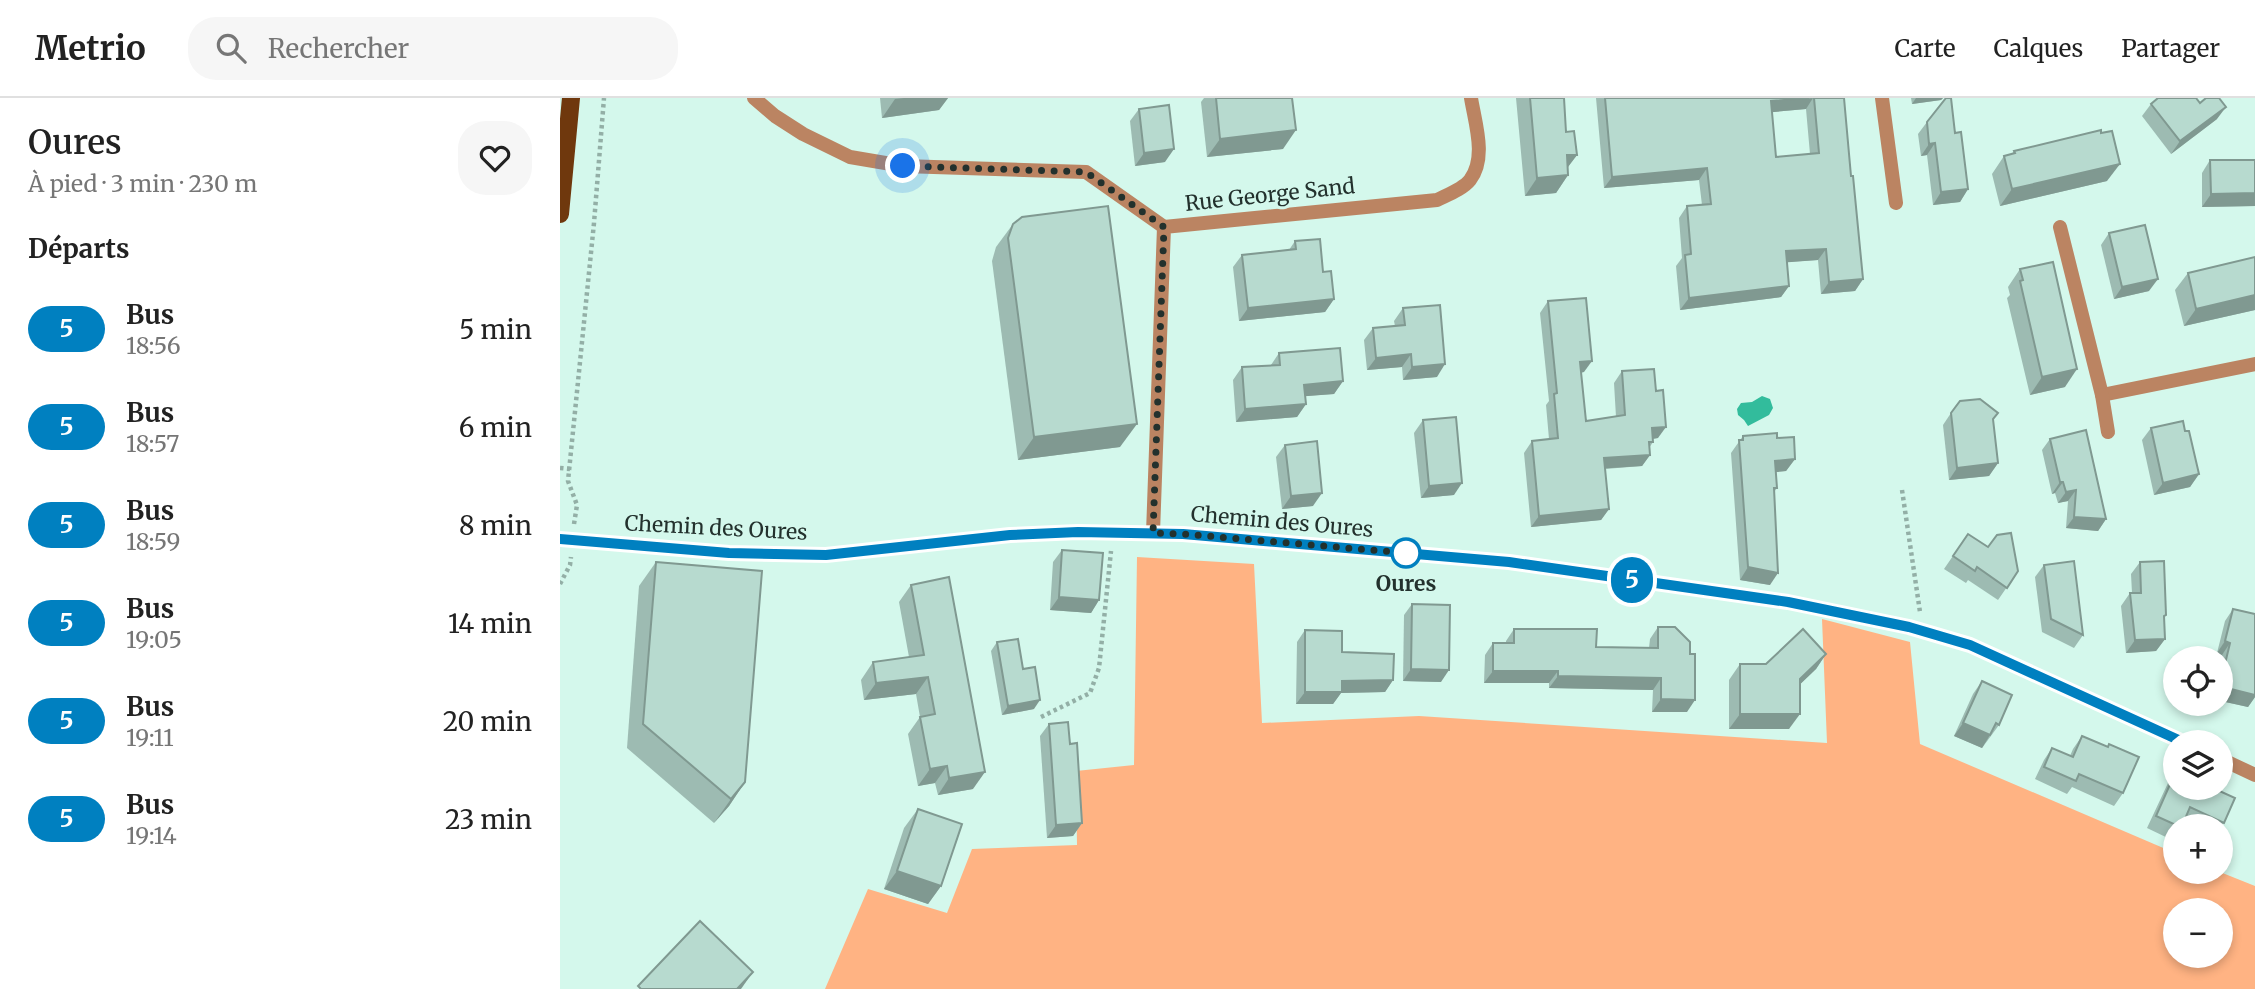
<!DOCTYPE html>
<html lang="fr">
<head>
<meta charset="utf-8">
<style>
	:root { --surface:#fff; --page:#f6f6f6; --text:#222; --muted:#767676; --line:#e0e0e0 }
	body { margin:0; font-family:Merriweather,serif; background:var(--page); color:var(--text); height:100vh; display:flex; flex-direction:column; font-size:26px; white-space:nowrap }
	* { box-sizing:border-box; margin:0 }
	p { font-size:23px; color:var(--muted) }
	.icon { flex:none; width:38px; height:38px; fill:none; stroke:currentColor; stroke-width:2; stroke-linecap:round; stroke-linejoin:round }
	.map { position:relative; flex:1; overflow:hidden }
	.sheet { display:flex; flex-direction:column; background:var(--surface); width:560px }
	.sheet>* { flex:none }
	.badge { padding:0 14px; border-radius:23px; font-size:24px; line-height:46px }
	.buttons { position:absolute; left:1603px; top:548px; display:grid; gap:14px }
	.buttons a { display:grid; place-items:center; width:70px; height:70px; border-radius:50%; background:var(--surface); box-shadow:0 4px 10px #0003; font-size:35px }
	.you { position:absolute; width:35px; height:35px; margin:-18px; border:5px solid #fff; border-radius:50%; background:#1a73e8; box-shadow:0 0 0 10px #1a73e833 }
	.map>.badge { position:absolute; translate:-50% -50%; box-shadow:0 0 0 4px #fff }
	h2 { padding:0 28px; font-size:26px; line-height:63px }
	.round { display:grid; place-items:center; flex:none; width:74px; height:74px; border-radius:28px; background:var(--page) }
	.headline { display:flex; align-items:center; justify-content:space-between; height:119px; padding:0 28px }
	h1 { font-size:33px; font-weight:600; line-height:52px }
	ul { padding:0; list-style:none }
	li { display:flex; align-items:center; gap:21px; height:98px; padding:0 28px }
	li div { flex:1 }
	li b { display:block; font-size:26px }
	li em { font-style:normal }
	li .badge { min-width:77px; font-weight:700; text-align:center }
	header { display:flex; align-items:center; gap:42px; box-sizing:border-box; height:98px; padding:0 35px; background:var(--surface); border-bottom:2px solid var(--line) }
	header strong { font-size:33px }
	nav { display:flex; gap:38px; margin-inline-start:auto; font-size:24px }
	.search { width:490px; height:63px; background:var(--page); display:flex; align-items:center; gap:18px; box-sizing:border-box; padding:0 24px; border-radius:28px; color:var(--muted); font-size:26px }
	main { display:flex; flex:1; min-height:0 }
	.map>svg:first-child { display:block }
	.green { fill:#ffb383; fill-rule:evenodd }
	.water { fill:#32bc9c }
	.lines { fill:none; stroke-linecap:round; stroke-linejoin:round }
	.path { stroke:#93afa6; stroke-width:4.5; stroke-dasharray:3.5 3.5; stroke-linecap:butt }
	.street { stroke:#bb8462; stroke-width:14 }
	.primary { stroke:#6f380d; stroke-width:18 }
	.wall { fill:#9dbbb2; fill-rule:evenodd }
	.shaded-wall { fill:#809991 }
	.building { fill:#b7dacf; stroke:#809991; stroke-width:2 }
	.line-casing { stroke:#fff; stroke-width:16 }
	.line { stroke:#0080c0; stroke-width:10 }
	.walk { stroke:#23312d; stroke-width:7; stroke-dasharray:0 12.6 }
	.stop-dot { fill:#fff; stroke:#0080c0; stroke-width:3.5 }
	.labels { text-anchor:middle; stroke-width:6; stroke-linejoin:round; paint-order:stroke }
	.street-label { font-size:21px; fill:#23312d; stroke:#d4f8ec }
	.stop-label { font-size:21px; font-weight:bold; fill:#23312d; stroke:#d4f8ec }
</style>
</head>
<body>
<header>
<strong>Metrio</strong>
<div class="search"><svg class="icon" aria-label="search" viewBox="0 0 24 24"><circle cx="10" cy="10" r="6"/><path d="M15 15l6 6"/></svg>Rechercher</div>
<nav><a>Carte</a><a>Calques</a><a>Partager</a></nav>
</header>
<main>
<section class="sheet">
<div class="headline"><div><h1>Oures</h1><p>À pied · 3 min · 230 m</p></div><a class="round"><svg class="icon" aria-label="heart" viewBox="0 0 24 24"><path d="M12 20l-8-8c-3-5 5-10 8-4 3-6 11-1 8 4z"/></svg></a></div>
<h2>Départs</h2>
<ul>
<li><span class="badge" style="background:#0080c0;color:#fff">5</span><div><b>Bus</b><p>18:56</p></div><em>5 min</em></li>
<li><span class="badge" style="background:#0080c0;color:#fff">5</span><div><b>Bus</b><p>18:57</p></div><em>6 min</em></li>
<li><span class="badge" style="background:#0080c0;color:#fff">5</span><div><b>Bus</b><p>18:59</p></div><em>8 min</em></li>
<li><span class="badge" style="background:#0080c0;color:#fff">5</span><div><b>Bus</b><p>19:05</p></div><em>14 min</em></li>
<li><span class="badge" style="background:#0080c0;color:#fff">5</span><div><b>Bus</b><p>19:11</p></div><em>20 min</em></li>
<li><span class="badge" style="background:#0080c0;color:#fff">5</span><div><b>Bus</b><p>19:14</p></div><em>23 min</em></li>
</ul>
</section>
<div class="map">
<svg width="1695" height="891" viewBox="0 0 1695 891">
	<rect width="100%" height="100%" fill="#d4f8ec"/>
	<path class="green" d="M577 459 694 466 702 625 859 618 1267 645 1262 521 1350 544 1360 646 1615 755V774H1660L1695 788V891H265L308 791 387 815 412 751 517 747 516 673 574 667ZM1615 812H1661V858H1615Z"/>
	<polygon class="water" points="1202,298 1210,301 1213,310 1209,317 1188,328 1184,322 1178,317 1177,311 1181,305 1192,304"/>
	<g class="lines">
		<g class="path">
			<polyline points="0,370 10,371"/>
			<polyline points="1342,392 1360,514"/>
			<polyline points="14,426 17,407 8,383 34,125 44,0"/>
			<polyline points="0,486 10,467 11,459"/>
			<polyline points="481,619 530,595 539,570 551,453"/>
		</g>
		<g class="street">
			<polyline points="194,0 215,18 243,36 290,59 343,68 526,74 604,129"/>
			<polyline points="1322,0 1336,105"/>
			<polyline points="1500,129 1542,297 1695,266"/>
			<polyline points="1542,297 1548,334"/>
			<path d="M593 435 604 129 877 102C887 97 903 91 910 82 927 60 915 25 911 0"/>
			<polyline points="0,441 169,455 266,457 450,437 518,434 623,436 949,464 1229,504 1348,529 1410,547 1623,644"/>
			<polyline points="1661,661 1695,677"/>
		</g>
		<polyline class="primary" points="0,116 11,0"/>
	</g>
	<g class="wall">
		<polygon points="320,0 388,0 379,12 322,20"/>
		<polygon points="644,0 732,0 723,51 647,59 641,4"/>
		<polygon points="956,0 1004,0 1006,34 1017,57 1008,69 1008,77 996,95 965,98"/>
		<path d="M1036 0H1284L1291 78 1303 181 1295 193 1261 196 1258 162 1227 164 1229 188 1221 199 1120 212 1116 168 1122 160 1119 120 1127 108 1142 107 1139 82 1044 90ZM1246 11 1250 56 1216 59 1212 14Z"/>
		<polygon points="1351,0 1383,0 1381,2 1352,6"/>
		<polygon points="1640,5 1657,21 1611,56 1582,18 1591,6"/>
		<polygon points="579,11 605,64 575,68 570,23"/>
		<polygon points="1367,24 1395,35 1408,91 1400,104 1373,107 1367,57 1361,58 1358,36"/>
		<polygon points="1541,35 1547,83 1440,108 1432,76 1444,58 1452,56 1454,53"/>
		<polygon points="1650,62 1695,62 1695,108 1642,109 1642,75"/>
		<polygon points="453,126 560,349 458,362 432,163 436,149"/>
		<polygon points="1549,135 1589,193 1554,201 1541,147"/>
		<polygon points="735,143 763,174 774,201 765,214 679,223 673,169 682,157 729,152"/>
		<polygon points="1695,159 1695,212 1624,228 1615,192 1628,175"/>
		<polygon points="1460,171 1505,289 1470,297 1447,200 1450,197 1448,189"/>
		<polygon points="988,203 1024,274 1021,275 1026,323 1056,319 1054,285 1062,273 1098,340 1093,341 1093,344 1089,350 1090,357 1082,368 1045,371 1049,411 1041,422 971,429 964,355 972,343 989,341 986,307 989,303 980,215"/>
		<polygon points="843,210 877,279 843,282 842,269 807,272 804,242 813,230 835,228 834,223"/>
		<polygon points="719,255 783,283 774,296 745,298 746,306 737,319 676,324 673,282 682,269 711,267"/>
		<polygon points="1391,315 1433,322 1438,365 1429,378 1389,382 1383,327"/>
		<polygon points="863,322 894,397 861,400 854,335"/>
		<polygon points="1591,330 1639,376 1630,389 1594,397 1582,342"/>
		<polygon points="1183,338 1217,340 1235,361 1226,373 1216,374 1217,390 1214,394 1210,487 1180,482 1171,355"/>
		<polygon points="1490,341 1546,421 1538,433 1506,430 1508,403 1498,405 1495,395 1492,396 1482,352"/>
		<polygon points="725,347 753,408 722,411 716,359"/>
		<polygon points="1408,436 1458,473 1438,502 1408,482 1406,485 1384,471"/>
		<polygon points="502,452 539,502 531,515 490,512 493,464"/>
		<polygon points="96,464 185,684 169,708 154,725 67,650 79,488"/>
		<polygon points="1580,464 1604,521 1605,541 1596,553 1566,555 1561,508 1570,495 1572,495 1571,476"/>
		<polygon points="1484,467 1523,537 1514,550 1482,534 1475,479"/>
		<polygon points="351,487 413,691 378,697 375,685 358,688 348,636 360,619 356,596 304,602 301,582 313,564 349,559 339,504"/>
		<polygon points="852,506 881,584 843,583 844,517"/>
		<polygon points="1673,511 1695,516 1695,599 1688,609 1661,603 1662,557 1657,555 1665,523"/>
		<polygon points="1098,529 1127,614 1092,614 1093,592 989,590 989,585 924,585 925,557 933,545 946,545 946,543 954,531 1036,549 1089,550 1090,541"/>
		<polygon points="745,532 782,554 833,582 825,594 781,595 773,606 736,606 737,544"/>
		<polygon points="437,544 463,571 474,611 442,617 431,553"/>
		<polygon points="1266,556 1256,571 1240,586 1229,631 1169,631 1169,582 1180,566 1206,566"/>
		<polygon points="1422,583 1439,627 1422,650 1394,638 1413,596"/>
		<polygon points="489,626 510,646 522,725 513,738 487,740 480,638"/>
		<polygon points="1522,638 1547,649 1549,646 1563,695 1554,708 1512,689 1507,696 1475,681 1484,662 1492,650 1510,658 1513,651"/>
		<polygon points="1615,674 1664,725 1661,729 1661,728 1635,728 1624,723 1622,728 1615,728 1615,738 1612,742 1587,730 1608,685"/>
		<polygon points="358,711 381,788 368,806 324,791 344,730"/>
	</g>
	<g class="shaded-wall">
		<polygon points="344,0 388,0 379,12 322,20 335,1"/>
		<polygon points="1253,0 1246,11 1203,15 1211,3"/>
		<polygon points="1356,0 1383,0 1381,2 1352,6"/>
		<polygon points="1666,9 1657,21 1611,56 1620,43"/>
		<polygon points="736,32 723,51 647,59 660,41"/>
		<polygon points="1375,45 1367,57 1361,58 1369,46"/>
		<polygon points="614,51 605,64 575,68 584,55"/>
		<polygon points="1007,57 1017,57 1004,74"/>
		<polygon points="1560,66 1547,83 1440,108 1452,91"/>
		<polygon points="1147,70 1139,82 1044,90 1052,79"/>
		<polygon points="1008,77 996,95 965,98 977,80"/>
		<polygon points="1408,91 1400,104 1373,107 1381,94"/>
		<polygon points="1695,95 1695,108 1642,109 1651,96"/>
		<polygon points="1266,151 1258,162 1218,165 1226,153"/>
		<polygon points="1303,181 1295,193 1261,196 1269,184"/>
		<polygon points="1598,181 1589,193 1554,201 1562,189"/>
		<polygon points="1229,188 1221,199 1120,212 1129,200"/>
		<polygon points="1695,197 1695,212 1624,228 1636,211"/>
		<polygon points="774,201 765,214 679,223 688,210"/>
		<polygon points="851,256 842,269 807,272 816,260"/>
		<polygon points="1032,263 1024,274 1012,275 1020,264"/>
		<polygon points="885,266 877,279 843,282 852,269"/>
		<polygon points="1517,271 1505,289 1470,297 1482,279"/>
		<polygon points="783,283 774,296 735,299 744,287"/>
		<polygon points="746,306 737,319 676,324 685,311"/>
		<polygon points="577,326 560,349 458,362 474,339"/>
		<polygon points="1106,329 1098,340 1083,342 1092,330"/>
		<polygon points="1090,357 1082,368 1036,371 1044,360"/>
		<polygon points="1235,361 1226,373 1207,375 1215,363"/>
		<polygon points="1438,365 1429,378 1389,382 1397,370"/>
		<polygon points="1639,376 1630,389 1594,397 1603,385"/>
		<polygon points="1500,384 1503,384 1495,395 1492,396"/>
		<polygon points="902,385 894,397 861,400 869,388"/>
		<polygon points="1516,392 1508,403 1498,405 1506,394"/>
		<polygon points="762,395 753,408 722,411 731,398"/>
		<polygon points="1049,411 1041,422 971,429 979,418"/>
		<polygon points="1514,419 1546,421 1538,433 1506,430"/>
		<polygon points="1188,469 1218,475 1210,487 1180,482"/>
		<polygon points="499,499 539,502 531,515 490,512"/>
		<polygon points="1605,541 1596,553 1566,555 1575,542"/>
		<polygon points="1665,543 1670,545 1662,557 1657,555"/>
		<polygon points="1266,556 1256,571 1229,597 1240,581"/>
		<polygon points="1664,570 1667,571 1661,580 1661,574"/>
		<polygon points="851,571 889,572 881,584 843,583"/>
		<polygon points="933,573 998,573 989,585 924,585"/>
		<polygon points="998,578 1101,580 1093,592 989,590"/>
		<polygon points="368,579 356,596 304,602 316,585"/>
		<polygon points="833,582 825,594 781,595 773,606 736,606 745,594 782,583"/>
		<polygon points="1663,589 1695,597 1695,599 1688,609 1661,603 1661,592"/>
		<polygon points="1101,601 1135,602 1127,614 1092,614"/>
		<polygon points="480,602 474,611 442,617 448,608"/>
		<polygon points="1180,616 1240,616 1229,631 1169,631"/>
		<polygon points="1403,625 1430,637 1422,650 1394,638"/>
		<polygon points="387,668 375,685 358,688 370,671"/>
		<polygon points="425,674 413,691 378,697 389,680"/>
		<polygon points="185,684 169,708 154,725 171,701"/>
		<polygon points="522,725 513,738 487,740 496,727"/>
		<polygon points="337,773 381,788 368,806 324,791"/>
		<polygon points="193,874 181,891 177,891"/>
	</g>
	<g class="building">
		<polygon points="656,0 732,0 736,32 660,41"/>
		<polygon points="970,0 1004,0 1006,34 1014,33 1017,57 1007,57 1008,77 977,80"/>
		<polygon points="1045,0 1249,0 1211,3 1216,59 1259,55 1254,0 1284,0 1291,78 1293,78 1303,181 1269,184 1266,151 1226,153 1229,188 1129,200 1125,157 1131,156 1127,108 1151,106 1147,70 1052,79"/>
		<polygon points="1386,0 1391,0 1395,35 1401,34 1408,91 1381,94 1375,45 1369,46 1367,24"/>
		<polygon points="1598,0 1636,0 1640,5 1646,0 1659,0 1666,9 1620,43 1591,6"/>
		<polygon points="609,7 614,51 584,55 579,11"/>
		<polygon points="1541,32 1541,35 1552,33 1560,66 1452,91 1444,58 1455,55 1454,53"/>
		<polygon points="1650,62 1695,62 1695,95 1651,96"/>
		<polygon points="548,108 577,326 474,339 448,140 453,126 462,119"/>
		<polygon points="1585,127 1598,181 1562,189 1549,135"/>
		<polygon points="760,141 763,174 771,173 774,201 688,210 682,157 736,151 735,143"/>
		<polygon points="1695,159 1695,197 1636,211 1628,175"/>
		<polygon points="1493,164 1517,271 1482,279 1460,183 1463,182 1460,171"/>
		<polygon points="1026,200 1032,263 1020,264 1026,323 1065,317 1062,273 1094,271 1096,293 1103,292 1106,329 1092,330 1093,344 1089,344 1090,357 1044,360 1049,411 979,418 972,343 998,340 994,296 997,295 988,203"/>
		<polygon points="880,207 885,266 852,269 851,256 816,260 813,230 845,227 843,210"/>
		<polygon points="780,250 783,283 744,287 746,306 685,311 682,269 720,267 719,255"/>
		<polygon points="1420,301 1438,315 1433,321 1438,365 1397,370 1391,315 1400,303"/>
		<polygon points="896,319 902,385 869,388 863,322"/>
		<polygon points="1623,323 1625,333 1629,333 1639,376 1603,385 1591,330"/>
		<polygon points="1526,332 1546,421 1514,419 1516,392 1506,394 1503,384 1500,384 1490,341"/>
		<polygon points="1217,335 1217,340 1234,339 1235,361 1215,363 1217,390 1214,390 1218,475 1188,469 1179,342 1183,342 1183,338"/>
		<polygon points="757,343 762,395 731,398 725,347"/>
		<polygon points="1451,435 1458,473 1447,490 1417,469 1415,473 1393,458 1408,436 1428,449 1437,437"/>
		<polygon points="502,452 543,455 539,502 499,499"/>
		<polygon points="1514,463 1523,537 1491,521 1484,467"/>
		<polygon points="1604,463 1606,517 1604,518 1605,541 1575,542 1570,495 1581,495 1580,464"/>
		<polygon points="96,464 202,473 185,684 171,701 83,626"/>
		<polygon points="389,479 425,674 389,680 387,668 370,671 360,619 375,616 368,579 316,585 313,564 364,557 351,487"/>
		<polygon points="852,506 890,507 889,572 851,571"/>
		<polygon points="1673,511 1695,516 1695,597 1663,589 1667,571 1664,570 1670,545 1665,543"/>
		<polygon points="1098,529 1115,529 1130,544 1130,556 1135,556 1135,602 1101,601 1101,580 998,578 998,573 933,573 933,545 954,545 954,531 1037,531 1036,549 1098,550"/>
		<polygon points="1243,531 1266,556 1240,581 1240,616 1180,616 1180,566 1206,566"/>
		<polygon points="745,532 782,533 782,554 834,556 833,582 782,583 782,594 745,594"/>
		<polygon points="458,541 463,571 475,569 480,602 448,608 437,544"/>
		<polygon points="1422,583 1452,597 1439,627 1436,625 1430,637 1403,625"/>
		<polygon points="508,624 510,646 517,645 522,725 496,727 489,626"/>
		<polygon points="1522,638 1548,649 1549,646 1579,659 1563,695 1519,676 1516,683 1484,669 1492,650 1513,659"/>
		<polygon points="1615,675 1615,690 1653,690 1675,700 1664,725 1630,709 1622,728 1618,728 1596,718"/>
		<polygon points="358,711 402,726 381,788 337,773"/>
		<polygon points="140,823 193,874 177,891 81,891 78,888"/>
	</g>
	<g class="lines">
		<g class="line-casing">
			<polyline id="line" points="0,441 169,455 266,457 450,437 518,434 623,436 949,464 1228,504 1349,529 1410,547 1623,644"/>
		</g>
		<use href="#line" class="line"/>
		<polyline class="walk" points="343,68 526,74 604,129 593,435 623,436 846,455"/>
	</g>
	<circle class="stop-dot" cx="846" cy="455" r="14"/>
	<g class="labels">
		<g class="street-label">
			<text transform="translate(710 97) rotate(-6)" y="7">Rue George Sand</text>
			<text transform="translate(722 424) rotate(5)" y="7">Chemin des Oures</text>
			<text transform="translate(156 430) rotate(3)" y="7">Chemin des Oures</text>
		</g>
		<g class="stop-label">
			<text x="846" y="493">Oures</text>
		</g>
	</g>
</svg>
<div class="buttons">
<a><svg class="icon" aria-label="locate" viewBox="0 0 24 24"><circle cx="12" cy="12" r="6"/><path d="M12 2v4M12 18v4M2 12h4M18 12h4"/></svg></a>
<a><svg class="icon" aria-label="layers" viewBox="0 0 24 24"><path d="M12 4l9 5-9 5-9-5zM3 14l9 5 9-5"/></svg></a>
<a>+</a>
<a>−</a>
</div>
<div class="you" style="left:343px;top:68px"></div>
<b class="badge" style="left:1072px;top:482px;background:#0080c0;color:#fff">5</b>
</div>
</main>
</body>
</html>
